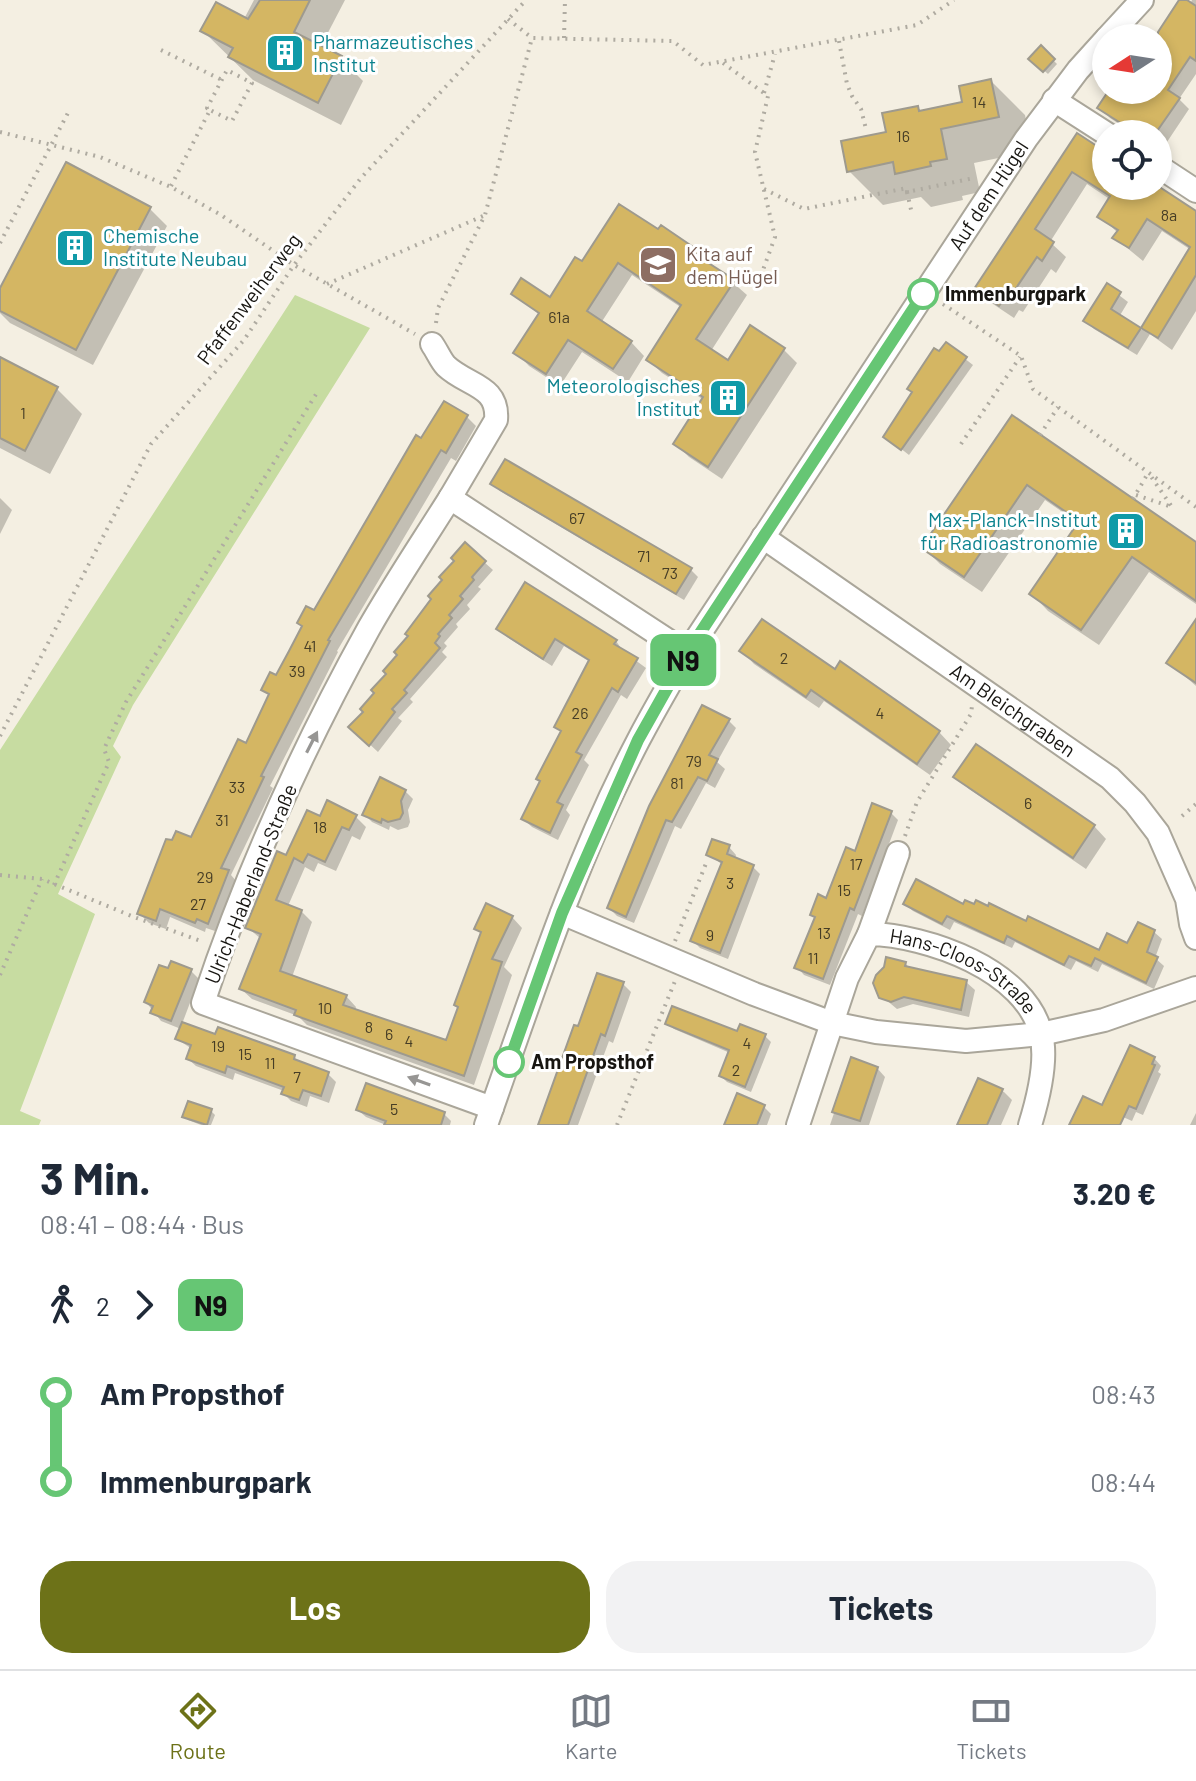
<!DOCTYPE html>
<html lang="de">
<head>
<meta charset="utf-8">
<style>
	:root { --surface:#fff; --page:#f2f2f3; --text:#1f2937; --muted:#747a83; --line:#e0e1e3; --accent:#6d7218 }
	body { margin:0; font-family:Barlow,sans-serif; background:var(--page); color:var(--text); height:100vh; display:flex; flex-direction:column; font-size:30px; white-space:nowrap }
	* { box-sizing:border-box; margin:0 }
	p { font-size:26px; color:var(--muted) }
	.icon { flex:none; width:44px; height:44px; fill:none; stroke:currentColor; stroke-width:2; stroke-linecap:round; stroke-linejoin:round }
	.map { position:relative; height:1125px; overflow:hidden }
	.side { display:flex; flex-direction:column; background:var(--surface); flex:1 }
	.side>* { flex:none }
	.badge { padding:0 16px; border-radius:12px; font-size:28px; line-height:52px }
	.needle { width:52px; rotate:258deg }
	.buttons { position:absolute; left:1092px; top:24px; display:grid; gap:16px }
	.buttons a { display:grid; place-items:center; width:80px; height:80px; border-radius:50%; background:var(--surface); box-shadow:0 4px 12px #0003; font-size:40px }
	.map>.badge { position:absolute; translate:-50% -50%; box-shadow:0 0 0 4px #fff }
	.legs { display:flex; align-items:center; gap:12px; height:88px; padding:0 40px; font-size:26px }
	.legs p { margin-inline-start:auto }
	.summary { display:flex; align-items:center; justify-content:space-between; height:136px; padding:0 40px }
	h1 { font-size:44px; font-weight:700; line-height:60px }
	.cta { display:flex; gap:16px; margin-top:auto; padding:16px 40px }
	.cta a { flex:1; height:92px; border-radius:32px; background:var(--accent); color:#fff; font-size:32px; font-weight:700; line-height:92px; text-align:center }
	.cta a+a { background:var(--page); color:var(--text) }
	ul { padding:0 40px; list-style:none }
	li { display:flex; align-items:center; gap:28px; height:88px; font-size:30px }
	li i { display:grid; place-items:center; width:12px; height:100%; margin:0 10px; background:currentColor }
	li i::after { content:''; width:20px; height:20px; margin:-10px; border:6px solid; border-radius:50%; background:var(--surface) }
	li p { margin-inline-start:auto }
	li:first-child i { background:linear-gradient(#0000 50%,currentColor 0) }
	li:last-child i { background:linear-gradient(currentColor 50%,#0000 0) }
	.menu { display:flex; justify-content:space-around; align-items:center; height:112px; border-top:2px solid var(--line); background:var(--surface); font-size:22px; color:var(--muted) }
	.menu a { display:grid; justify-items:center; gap:4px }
	.menu .on { color:var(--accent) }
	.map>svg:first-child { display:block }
	.green { fill:#c7dca1 }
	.shadow { fill:#0003 }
	.building { fill:#d4b663; stroke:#9e9a8e; stroke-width:2 }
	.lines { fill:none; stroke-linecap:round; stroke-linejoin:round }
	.minor-casing { stroke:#aaa69a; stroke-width:26 }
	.path { stroke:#afaba1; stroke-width:4; stroke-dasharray:2 6; stroke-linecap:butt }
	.minor { stroke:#fff; stroke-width:22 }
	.oneway { fill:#979694 }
	.line-1-casing { stroke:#fff; stroke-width:18 }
	.line-1 { stroke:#66c674; stroke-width:12 }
	.stop-1-dot { fill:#fff; stroke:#66c674; stroke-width:4 }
	.labels { text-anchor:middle; stroke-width:6; stroke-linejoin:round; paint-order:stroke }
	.number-label { font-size:16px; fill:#463d26 }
	.culture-label { font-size:20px; fill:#0d838f; stroke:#fff; text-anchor:start }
	.street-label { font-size:20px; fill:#171511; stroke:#fff }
	.education-label { font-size:20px; fill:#785e54; stroke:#fff; text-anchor:start }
	.stop-label { font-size:20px; font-weight:bold; fill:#171511; stroke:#fff; text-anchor:start }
</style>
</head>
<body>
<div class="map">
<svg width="1196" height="1125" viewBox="0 0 1196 1125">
	<rect width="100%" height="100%" fill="#f4efe2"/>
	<polygon class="green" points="295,295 370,328 133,705 113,746 121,757 58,894 95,914 20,1111 41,1120 39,1125 0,1125 0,750"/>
	<g class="shadow">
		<polygon points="254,0 345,0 320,48 340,58 363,81 341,125 253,80 203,31 244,19"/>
		<polygon points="1181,0 1190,4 1192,0 1196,0 1196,74 1179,99 1189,109 1161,151 1158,149 1158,134 1135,134 1110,118 1100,107 1112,90 1158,90 1158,38 1156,38"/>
		<polygon points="1041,48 1057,64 1048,74 1031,59"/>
		<polygon points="991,81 1025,115 1032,151 974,163 980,192 962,196 963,200 931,207 921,197 883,205 849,171 917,108 921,112 964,103"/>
		<polygon points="1077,136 1106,154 1106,186 1155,186 1196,212 1196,311 1172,350 1150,334 1137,355 1094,329 1086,321 1107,286 1128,302 1119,317 1142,330 1191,250 1162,231 1143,261 1115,238 1118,233 1100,216 1111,200 1087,184 1050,242 1066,257 1056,273 1051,269 1023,312 1019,310 1014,318 990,302 976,289"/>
		<polygon points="150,209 167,226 93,365 10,323 0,313 0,292"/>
		<polygon points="698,252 747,295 711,351 728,362 784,350 797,363 722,479 689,457 676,444 704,400 662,373 648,360 682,308 632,275 601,323 631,342 644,356 628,382 582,352 560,386 529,366 516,352 540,315 514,294 550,300 582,264"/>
		<polygon points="946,344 973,365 909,455 886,437"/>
		<polygon points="0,359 57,389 82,414 50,474 0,448"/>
		<polygon points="444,403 467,417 476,426 456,461 451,458 337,651 338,652 270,786 273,788 231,875 237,882 218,932 206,928 205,932 170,917 166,929 149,923 139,913 192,840 246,746 270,696 263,689 277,678"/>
		<polygon points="1012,418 1196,544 1196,604 1149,572 1099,645 1048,611 1032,594 1080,524 1045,500 982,592 940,564 923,547"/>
		<polygon points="492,483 690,569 698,577 684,600 500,491"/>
		<polygon points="0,498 12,510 0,534"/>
		<polygon points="465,545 493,570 478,587 481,589 467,605 470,609 456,624 458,627 444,643 447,646 442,652 447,657 410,699 413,702 398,718 402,721 378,752 351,727 365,712"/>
		<polygon points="1196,623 1196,686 1169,662"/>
		<polygon points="499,629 616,641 623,651 646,668 627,699 621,695 584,760 589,765 566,810 570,815 558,840 532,827 523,819 562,732 557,727 590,662 564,646 552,666 507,637"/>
		<polygon points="742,651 835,672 939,732 951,745 930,775 824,701 819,708 754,664"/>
		<polygon points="728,720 736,728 717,762 725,769 715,788 706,783 681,829 675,826 634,923 617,916 609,908"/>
		<polygon points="956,777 1094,826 1106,839 1086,869 969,789"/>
		<polygon points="405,791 413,799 408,810 410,822 408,827 398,830 390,826 389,830 372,822 364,814"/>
		<polygon points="890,812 898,820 862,916 858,914 830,985 804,975 797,967 816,918 856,853"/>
		<polygon points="356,817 366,827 360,840 352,836 336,871 318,863 314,872 305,867 288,906 301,911 312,922 292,977 346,996 356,1007 355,1011 447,1043 482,934 476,928 512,917 522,928 504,967 512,975 474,1085 307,1025 298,1016 252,999 241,989 261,939 247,927 287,857 321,819"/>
		<polygon points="729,847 736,855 735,859 753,867 760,874 728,959 700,948 692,940 723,865 708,854"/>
		<polygon points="905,904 964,906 1099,953 1128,945 1154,932 1162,939 1155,958 1164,966 1154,989 1102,964 1098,972 1076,961 1071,970 1015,942 1012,948 954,922 950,930 913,911"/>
		<polygon points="905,963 911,970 966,982 975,990 969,1017 913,1004 897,1009 885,999"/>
		<polygon points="191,971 199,979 182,1024 217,1037 294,1057 301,1064 328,1074 336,1082 329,1103 310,1096 307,1107 291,1101 283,1093 284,1091 235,1073 233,1080 196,1066 188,1059 192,1049 177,1039 181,1029 161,1021 146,1002"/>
		<polygon points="623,984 631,992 613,1043 609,1041 578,1125 540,1125 579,1029"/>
		<polygon points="667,1023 765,1036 771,1042 751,1092 727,1082 721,1076 730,1053 674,1029"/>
		<polygon points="1154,1058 1161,1066 1158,1072 1161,1074 1143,1115 1136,1112 1132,1121 1114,1113 1109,1125 1071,1125 1103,1107"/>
		<polygon points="852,1060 877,1068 885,1077 869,1125 830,1125"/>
		<polygon points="979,1081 1004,1092 1012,1100 1001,1125 960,1125"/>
		<polygon points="189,1103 211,1111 215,1115 211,1125 201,1125 188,1120 184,1117"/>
		<polygon points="764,1107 771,1114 767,1125 726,1125"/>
		<polygon points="358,1110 444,1114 451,1121 450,1125 386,1125 366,1117"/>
		<polygon points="1196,1113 1196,1125 1190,1125"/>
	</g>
	<g class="building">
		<polygon points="260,0 310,0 294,32 342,56 318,103 228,57 233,48 200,31 216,2 248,19"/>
		<polygon points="1179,0 1187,0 1196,6 1196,61 1190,57 1168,90 1180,98 1155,134 1138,134 1097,108 1109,90 1158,90 1158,32"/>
		<polygon points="1041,45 1055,59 1043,72 1028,59"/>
		<polygon points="991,79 999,117 941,129 947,159 930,162 931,166 895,174 893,162 847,172 841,141 886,132 882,113 918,106 919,111 962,102 959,86"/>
		<polygon points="1077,133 1106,152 1106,186 1158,186 1196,211 1196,275 1158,338 1141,328 1190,247 1147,219 1129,248 1112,238 1118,230 1097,217 1110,196 1072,172 1035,229 1054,242 1042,261 1037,257 1008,300 1005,298 999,306 974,289"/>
		<polygon points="66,162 151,207 76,350 0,311 0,288"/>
		<polygon points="619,204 658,229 661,225 699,251 696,255 735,280 696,339 728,360 750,325 785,348 708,467 673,444 703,397 646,360 681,305 618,263 587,311 632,341 613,369 568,340 546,374 513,353 539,313 511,294 521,278 550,297 575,257 582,261"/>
		<polygon points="1107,283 1121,292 1111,309 1141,328 1128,348 1083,321"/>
		<polygon points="946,342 967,357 901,450 883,437 912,392 907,389 934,348 939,351"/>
		<polygon points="0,357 58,387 25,451 0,438"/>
		<polygon points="444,401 468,415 446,453 441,450 328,640 330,641 261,776 264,777 221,868 229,870 208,924 197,919 195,923 160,909 156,921 137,914 166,839 172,840 176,831 191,837 238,739 246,743 269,694 261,690 270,672 276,675 289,651 302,626 297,623 306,606 314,610 416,435 421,438"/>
		<polygon points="1012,415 1196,542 1196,601 1132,557 1081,630 1029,594 1079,521 1027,485 964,577 921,548"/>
		<polygon points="505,459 692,568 676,594 490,484"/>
		<polygon points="465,542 486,561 472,577 474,580 460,596 463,599 449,615 452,618 438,634 440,636 435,643 440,648 404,690 407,693 392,709 395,712 369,746 348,727 363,712 360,709 374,693 371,690 386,674 383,671 397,655 394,652 408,636 405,634 431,599 428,596 442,580 439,577 454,561 451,558"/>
		<polygon points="525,582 617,640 614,644 638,658 618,692 612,688 576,752 582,755 557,802 563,805 550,833 521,819 540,781 536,779 561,731 554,727 589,660 555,639 543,659 496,629"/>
		<polygon points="762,619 835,669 840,661 940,731 917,764 811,690 806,697 739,651"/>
		<polygon points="1196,619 1196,683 1166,663"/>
		<polygon points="702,705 730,719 709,755 718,759 707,781 698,777 672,822 666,820 626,917 607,908 649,806"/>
		<polygon points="976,744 1095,825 1073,858 953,777"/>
		<polygon points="380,777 406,790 401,801 403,813 400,819 388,822 382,819 381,823 362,815"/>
		<polygon points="327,800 357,815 349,830 342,827 325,862 308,854 303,863 294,858 276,900 302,910 280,971 347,995 343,1005 446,1040 458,1007 454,1005 481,932 474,929 486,903 513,916 492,959 502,962 464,1076 294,1015 296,1010 239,989 261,934 245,928 277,851 286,855 307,810 320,816"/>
		<polygon points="872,803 892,811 854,910 850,908 823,979 794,968 815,917 810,915 818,894 826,898 846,847 855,851"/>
		<polygon points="712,839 730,845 727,854 754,865 720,953 690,941 722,862 706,855"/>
		<polygon points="916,879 963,904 965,900 974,904 976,900 988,906 989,903 1026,921 1028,916 1099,950 1107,933 1127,943 1138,922 1155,930 1147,952 1158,957 1146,983 1095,958 1091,966 1069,956 1064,965 1007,936 1004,943 947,916 942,924 903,904"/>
		<polygon points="886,957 906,962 905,966 967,980 961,1010 904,997 891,1002 879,998 873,983 876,975 884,967"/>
		<polygon points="171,961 192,969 171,1021 150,1013 153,1006 144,1002 159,965 168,968"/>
		<polygon points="597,973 624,982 605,1036 601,1034 568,1125 538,1125 574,1025 578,1026"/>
		<polygon points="672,1006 737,1031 740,1024 766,1034 745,1087 719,1076 729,1050 665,1024"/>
		<polygon points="182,1022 215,1034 218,1027 295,1055 294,1059 329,1072 321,1096 303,1090 299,1100 281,1094 284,1087 243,1072 227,1066 225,1073 186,1059 191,1045 175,1039"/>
		<polygon points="1130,1045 1155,1057 1152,1064 1155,1065 1136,1109 1129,1106 1120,1125 1069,1125 1083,1096 1102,1105"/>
		<polygon points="851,1057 878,1067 860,1121 832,1112"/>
		<polygon points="978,1078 1003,1089 987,1125 957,1125"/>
		<polygon points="366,1083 445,1112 441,1125 384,1125 386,1121 356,1110"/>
		<polygon points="737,1093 765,1105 757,1125 724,1125"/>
		<polygon points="188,1101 212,1109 207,1125 182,1117"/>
	</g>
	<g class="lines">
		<g class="minor-casing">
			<g id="minor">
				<polyline points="1107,38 1142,0"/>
				<polyline points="1054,100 1107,134"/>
				<polyline points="1158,166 1196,191"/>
				<path d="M432 344C437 351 441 361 446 366 467 386 499 385 496 420L450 498 687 653"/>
				<path d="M450 498C423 541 394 584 369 628 303 747 246 873 203 1003L492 1108"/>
				<path id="s1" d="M763 537 1110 778 1135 803 1158 833 1187 899 1191 924 1196 938"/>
				<polyline points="562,913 754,994 832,1023 876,1032 966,1041 1041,1034 1104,1020 1196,988"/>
				<polyline points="869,934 898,853"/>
				<path id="s2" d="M486 1125C532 995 575 861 639 739 654 710 671 682 687 653L1026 139 1078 70 1106 39"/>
				<path id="s3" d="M798 1125 847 978 869 934C927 935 1026 970 1041 1034 1048 1061 1038 1099 1030 1125"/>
			</g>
		</g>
		<g class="path">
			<polyline points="508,19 532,38 673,41 703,65 917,25 954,0"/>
			<polyline points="564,38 565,0"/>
			<polyline points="839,41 847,84 852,96 861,109 866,129"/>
			<polyline points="161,50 222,80"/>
			<polyline points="723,63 768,96 755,152 775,237 763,270 762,289"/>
			<polyline points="764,93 775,54"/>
			<polyline points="0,132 100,157 171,187 221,215 294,265 415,334"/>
			<polyline points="171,186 210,110 207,108 227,70 252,83 232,121 210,110"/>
			<polyline points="764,189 804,209 907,188 907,192 974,178"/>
			<polyline points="907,192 912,214"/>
			<polyline points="0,243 70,109"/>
			<polyline points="327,284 483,216"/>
			<polyline points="943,304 1021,356 1033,389 1196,507"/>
			<polyline points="436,323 438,308 485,215 532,38"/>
			<polyline points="1040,435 1058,407"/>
			<polyline points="961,444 1020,357"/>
			<polyline points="1136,495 1172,507 1150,475"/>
			<polyline points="1133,499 1148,473"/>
			<polyline points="0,736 151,444 244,340 294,265 361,178 526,0"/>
			<polyline points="1182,816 1196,804"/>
			<polyline points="905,836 917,802 971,714 972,706"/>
			<polyline points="0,875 42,879 134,917 201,941"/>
			<polyline points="54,885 109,762 104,749 126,702 318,391"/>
			<polyline points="675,941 707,861"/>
			<polyline points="0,975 42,879"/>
			<polyline points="617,1125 675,981"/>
		</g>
		<use href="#minor" class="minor"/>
	</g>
	<defs><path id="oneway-solid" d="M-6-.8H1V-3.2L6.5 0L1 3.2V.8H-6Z" transform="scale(2)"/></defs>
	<g class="oneway">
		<use href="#oneway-solid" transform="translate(312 742) rotate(-63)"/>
		<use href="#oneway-solid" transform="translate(419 1081) rotate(-160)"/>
	</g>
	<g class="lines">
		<g class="line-1-casing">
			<polyline id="line-1" points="509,1062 562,913 638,740 687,653 923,294"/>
		</g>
		<use href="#line-1" class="line-1"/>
	</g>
	<defs>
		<g id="building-square" transform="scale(2)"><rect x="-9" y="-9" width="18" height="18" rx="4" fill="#0f9aa8" stroke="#fff"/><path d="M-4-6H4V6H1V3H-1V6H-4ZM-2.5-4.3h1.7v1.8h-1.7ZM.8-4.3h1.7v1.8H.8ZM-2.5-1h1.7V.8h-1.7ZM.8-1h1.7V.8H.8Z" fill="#fff"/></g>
		<g id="school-square" transform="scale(2)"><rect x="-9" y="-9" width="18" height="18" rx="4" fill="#8d6e63" stroke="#fff"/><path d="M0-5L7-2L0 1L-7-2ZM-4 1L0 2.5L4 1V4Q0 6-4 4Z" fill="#fff"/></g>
	</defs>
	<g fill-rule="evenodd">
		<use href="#building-square" x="285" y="53"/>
		<use href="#building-square" x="75" y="248"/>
		<use href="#school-square" x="658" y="265"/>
		<use href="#building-square" x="728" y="398"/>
		<use href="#building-square" x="1126" y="531"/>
	</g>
	<g class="stop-1-dot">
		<circle cx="923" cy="294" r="14"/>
		<circle cx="509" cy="1062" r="14"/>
	</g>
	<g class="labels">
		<g class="number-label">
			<text x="979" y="108">14</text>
			<text x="903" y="142">16</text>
			<text x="1169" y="221">8a</text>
			<text x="559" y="323">61a</text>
			<text x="23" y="419">1</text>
			<text x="577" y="524">67</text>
			<text x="644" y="562">71</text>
			<text x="670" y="579">73</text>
			<text x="310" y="652">41</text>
			<text x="784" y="664">2</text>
			<text x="297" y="677">39</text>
			<text x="580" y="719">26</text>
			<text x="880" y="719">4</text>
			<text x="694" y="767">79</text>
			<text x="677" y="789">81</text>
			<text x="237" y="793">33</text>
			<text x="1028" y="809">6</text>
			<text x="222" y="826">31</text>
			<text x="320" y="833">18</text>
			<text x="856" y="870">17</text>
			<text x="205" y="883">29</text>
			<text x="730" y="889">3</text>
			<text x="844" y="896">15</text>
			<text x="198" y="910">27</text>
			<text x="824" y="939">13</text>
			<text x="710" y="941">9</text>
			<text x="813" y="964">11</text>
			<text x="325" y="1014">10</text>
			<text x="369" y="1033">8</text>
			<text x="389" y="1040">6</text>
			<text x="409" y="1047">4</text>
			<text x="747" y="1049">4</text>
			<text x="218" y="1052">19</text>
			<text x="245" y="1060">15</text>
			<text x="270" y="1069">11</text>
			<text x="736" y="1076">2</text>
			<text x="297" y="1083">7</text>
			<text x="394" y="1115">5</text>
		</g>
		<g class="culture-label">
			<text x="313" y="49">Pharmazeutisches<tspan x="313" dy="23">Institut</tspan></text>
			<text x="103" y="243">Chemische<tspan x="103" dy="23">Institute Neubau</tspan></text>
			<text x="700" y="393" text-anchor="end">Meteorologisches<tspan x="700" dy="23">Institut</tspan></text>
			<text x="1098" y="527" text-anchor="end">Max-Planck-Institut<tspan x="1098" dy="23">für Radioastronomie</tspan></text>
		</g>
		<g class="street-label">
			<text dy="7" stroke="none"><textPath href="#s2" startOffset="1062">Auf dem Hügel</textPath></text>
			<text transform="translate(249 299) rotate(-53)" y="7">Pfaffenweiherweg</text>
			<text dy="7" stroke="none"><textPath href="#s1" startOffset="304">Am Bleichgraben</textPath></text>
			<text transform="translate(251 884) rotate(-68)" y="7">Ulrich-Haberland-Straße</text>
			<text dy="7" stroke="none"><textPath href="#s3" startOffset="308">Hans-Cloos-Straße</textPath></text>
		</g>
		<g class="education-label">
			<text x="686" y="261">Kita auf<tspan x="686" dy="23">dem Hügel</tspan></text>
		</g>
		<g class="stop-label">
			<text x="945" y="301">Immenburgpark</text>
			<text x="531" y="1069">Am Propsthof</text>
		</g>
	</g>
</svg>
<div class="buttons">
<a><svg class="needle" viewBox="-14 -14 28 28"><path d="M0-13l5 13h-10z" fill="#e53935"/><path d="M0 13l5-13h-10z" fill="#747a83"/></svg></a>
<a><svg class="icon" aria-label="locate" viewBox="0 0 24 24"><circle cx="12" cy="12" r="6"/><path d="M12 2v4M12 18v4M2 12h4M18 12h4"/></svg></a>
</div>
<b class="badge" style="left:683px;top:660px;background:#66c674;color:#111">N9</b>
</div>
<section class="side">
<div class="summary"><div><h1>3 Min.</h1><p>08:41 – 08:44 · Bus</p></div><b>3.20 €</b></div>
<div class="legs"><svg class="icon" aria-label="walk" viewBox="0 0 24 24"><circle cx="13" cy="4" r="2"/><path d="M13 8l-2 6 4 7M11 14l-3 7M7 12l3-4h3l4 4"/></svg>2<svg class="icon" aria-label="forward" viewBox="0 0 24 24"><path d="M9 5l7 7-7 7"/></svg><b class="badge" style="background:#66c674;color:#111">N9</b></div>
<ul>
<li><i style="color:#66c674"></i><b>Am Propsthof</b><p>08:43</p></li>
<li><i style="color:#66c674"></i><b>Immenburgpark</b><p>08:44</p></li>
</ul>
<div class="cta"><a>Los</a><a>Tickets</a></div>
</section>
<nav class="menu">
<a class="on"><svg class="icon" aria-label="directions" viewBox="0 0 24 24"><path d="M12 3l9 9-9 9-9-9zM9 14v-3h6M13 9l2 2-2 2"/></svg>Route</a>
<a><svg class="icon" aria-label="map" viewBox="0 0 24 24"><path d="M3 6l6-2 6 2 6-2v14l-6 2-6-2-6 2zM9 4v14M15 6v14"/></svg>Karte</a>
<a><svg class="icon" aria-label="tickets" viewBox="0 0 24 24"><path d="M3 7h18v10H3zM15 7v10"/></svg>Tickets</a>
</nav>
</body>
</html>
